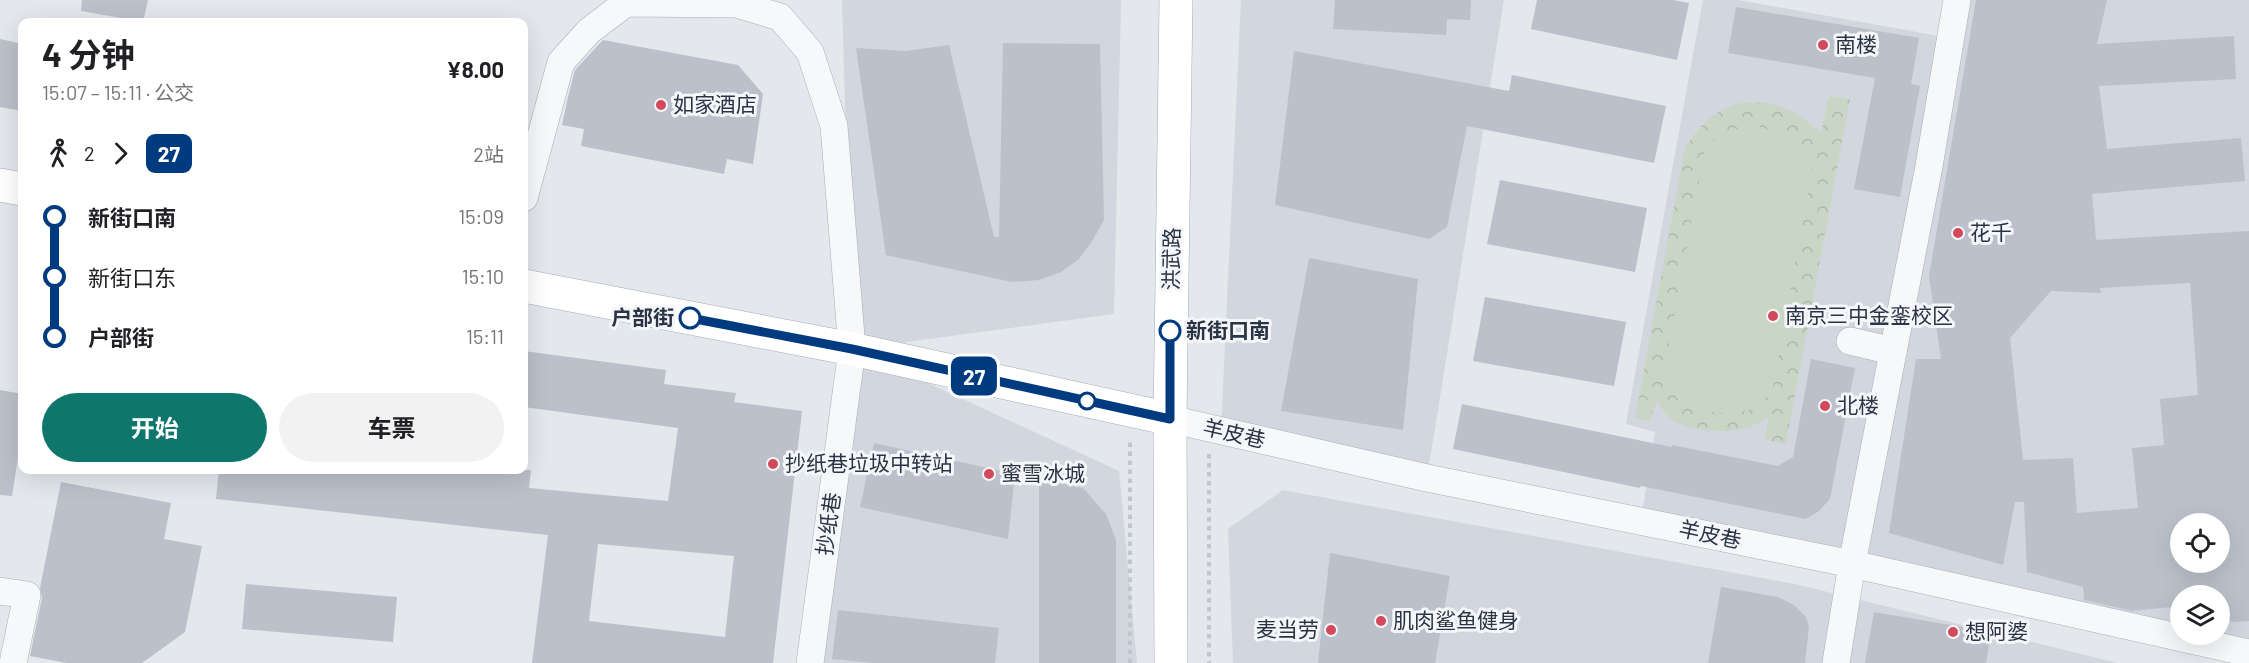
<!DOCTYPE html>
<html lang="zh">
<head>
<meta charset="utf-8">
<style>
	:root { --surface:#fff; --page:#f2f2f2; --text:#202124; --muted:#757577; --accent:#0f766e }
	body { margin:0; font-family:Barlow,"Noto Sans SC",sans-serif; background:var(--page); color:var(--text); height:100vh; display:flex; flex-direction:column; font-size:22px; white-space:nowrap }
	* { box-sizing:border-box; margin:0 }
	p { font-size:20px; color:var(--muted) }
	.icon { flex:none; width:33px; height:33px; fill:none; stroke:currentColor; stroke-width:2; stroke-linecap:round; stroke-linejoin:round }
	.map { position:relative; flex:1; overflow:hidden }
	.drawer { position:absolute; left:18px; top:18px; width:510px; height:456px; display:flex; flex-direction:column; background:var(--surface); border-radius:12px; box-shadow:0 6px 24px #0002 }
	.drawer>* { flex:none }
	.badge { padding:0 12px; border-radius:9px; font-size:21px; line-height:39px }
	.tools { position:absolute; left:2170px; top:513px; display:grid; gap:12px }
	.tools a { display:grid; place-items:center; width:60px; height:60px; border-radius:50%; background:var(--surface); box-shadow:0 6px 24px #0002; font-size:30px }
	.map>.badge { position:absolute; translate:-50% -50%; box-shadow:0 0 0 3px #fff }
	.legs { display:flex; align-items:center; gap:9px; height:66px; padding:0 24px; font-size:20px }
	.legs p { margin-inline-start:auto }
	.summary { display:flex; align-items:center; justify-content:space-between; height:102px; padding:0 24px }
	h1 { font-size:33px; font-weight:700; line-height:45px }
	.button { display:flex; gap:12px; margin-top:auto; padding:12px 24px }
	.button a { flex:1; height:69px; border-radius:36px; background:var(--accent); color:#fff; font-size:24px; font-weight:700; line-height:69px; text-align:center }
	.button a+a { background:var(--page); color:var(--text) }
	ul { padding:0 24px; list-style:none }
	li { display:flex; align-items:center; gap:21px; height:60px; font-size:22px }
	li i { display:grid; place-items:center; width:9px; height:100%; margin:0 8px; background:currentColor }
	li i::after { content:''; width:15px; height:15px; margin:-8px; border:4px solid; border-radius:50%; background:var(--surface) }
	li p { margin-inline-start:auto }
	li:first-child i { background:linear-gradient(#0000 50%,currentColor 0) }
	li:last-child i { background:linear-gradient(currentColor 50%,#0000 0) }
	.map>svg:first-child { display:block }
	.built { fill:#d2d6de; fill-rule:evenodd }
	.park { fill:url(#park-crowns) }
	.garden { fill:#c9d6c5 }
	.building { fill:#bbc0ca; fill-rule:evenodd }
	.lines { fill:none; stroke-linecap:round; stroke-linejoin:round }
	.minor-casing { stroke:#a9aeb7; stroke-width:28 }
	.major-casing { stroke:#a3abb8; stroke-width:34 }
	.path { stroke:#c2c5cb; stroke-width:4; stroke-dasharray:4.5 4.5; stroke-linecap:butt }
	.minor { stroke:#f7f8fa; stroke-width:27 }
	.major { stroke:#fff; stroke-width:33 }
	.line-1-casing { stroke:#fff; stroke-width:14 }
	.line-1 { stroke:#003b80; stroke-width:9 }
	.poi-dot { fill:#d1495b; stroke:#f4f6f9; stroke-width:2 }
	.stop-1-dot { fill:#fff; stroke:#003b80; stroke-width:3 }
	.labels { text-anchor:middle; stroke-width:6; stroke-linejoin:round; paint-order:stroke }
	.poi-label { font-size:21px; fill:#2b3445; stroke:#f4f6f9; text-anchor:start }
	.street-label { font-size:21px; fill:#2b3445; stroke:#f4f6f9 }
	.stop-label { font-size:21px; font-weight:bold; fill:#2b3445; stroke:#f4f6f9; text-anchor:end }
</style>
</head>
<body>
<div class="map">
<svg width="2249" height="663" viewBox="0 0 2249 663">
	<defs>
		<pattern id="park-crowns" width="20" height="18" patternUnits="userSpaceOnUse" patternTransform="scale(1.5)"><rect width="20" height="18" fill="#c9d6c5"/><path d="M2 6a3 3 0 1 1 6 0M12 15a3 3 0 1 1 6 0" fill="none" stroke="#adb8ab"/></pattern>
	</defs>
	<rect width="100%" height="100%" fill="#e4e7ec"/>
	<g class="built">
		<polygon points="842,0 1121,0 1114,314 854,349 1119,471 1137,663 810,663 852,349"/>
		<polygon points="1241,0 1504,0 1427,478 1221,431"/>
		<path d="M1703 0H1739L1950 38 1957 0H2249V653L1641 521 1655 432 1626 424ZM2181 524H2220V562H2181ZM2181 596H2220V634H2181Z"/>
		<polygon points="1283,490 1795,584 2118,663 1233,663 1228,529"/>
	</g>
	<path class="park" d="M1829 96 1850 99 1786 444 1765 440 1769 417C1760 422 1752 427 1742 429 1725 433 1696 431 1680 424 1670 420 1662 410 1657 401L1650 421 1635 418 1685 147C1713 107 1743 90 1791 111 1802 116 1812 126 1821 133Z"/>
	<path class="garden" d="M1757 126C1788 136 1793 138 1813 164L1773 387C1757 413 1742 415 1713 412 1702 411 1691 411 1682 403 1673 396 1668 381 1664 371L1705 150 1724 131Z"/>
	<g class="building">
		<polygon points="82,0 148,0 143,22 81,11"/>
		<polygon points="1335,0 1471,0 1470,20 1447,19 1446,35 1333,29"/>
		<polygon points="1537,0 1673,0 1689,3 1677,60 1531,29"/>
		<path d="M1976 0H2107L2097 44 2234 36 2236 79 2099 86 2107 149 2241 138 2245 181 2092 194 2096 240 2249 231V621L2234 622 2220 618V596H2181V606L2132 611 2084 600 2083 587 2027 572 2024 502H2015L2003 565 1889 533 1916 359H1941L1929 276ZM2190 283 2198 395 2160 399 2164 445 2132 448 2138 508 2077 513 2073 458 2023 460 2010 338 2051 291 2101 293 2100 288ZM2181 524H2220V562H2181Z"/>
		<polygon points="1736,7 1919,38 1911,84 1920,86 1900,197 1854,189 1875,78 1728,53"/>
		<polygon points="0,39 22,44 22,111 0,107"/>
		<polygon points="603,40 738,65 763,94 753,164 727,159 724,174 581,146 584,129 562,125 568,97 575,70"/>
		<polygon points="1003,43 1100,44 1104,220 1091,243 1078,260 1061,272 1039,280 1012,282 886,255 856,48 906,51 949,45 994,237 999,237"/>
		<polygon points="1294,51 1509,91 1512,75 1666,106 1654,163 1467,126 1447,227 1429,239 1275,205"/>
		<polygon points="1500,180 1647,208 1635,272 1487,244"/>
		<polygon points="1309,258 1418,279 1403,430 1281,411"/>
		<polygon points="1485,297 1626,322 1614,386 1473,361"/>
		<path d="M524 351 666 370 664 384 736 393 734 402 802 411 773 663H532L548 535 216 499 219 470H531L529 488 668 501 678 428 524 407ZM598 544 734 556 725 637 589 621Z"/>
		<polygon points="1811,359 1855,368 1830,499 1819,511 1806,519 1641,486 1640,488 1453,449 1462,404 1672,447 1672,445 1778,466 1793,457"/>
		<polygon points="0,390 22,394 22,432 12,496 0,495"/>
		<polygon points="874,443 1015,474 1008,539 860,507"/>
		<polygon points="1039,479 1083,488 1106,514 1116,540 1116,663 1039,663"/>
		<polygon points="61,482 171,503 164,539 202,546 185,632 142,663 66,663 30,656 42,598 40,588"/>
		<polygon points="1330,553 1450,576 1435,663 1318,663"/>
		<polygon points="246,584 397,597 393,642 242,629"/>
		<polygon points="1721,587 1778,597 1794,605 1806,617 1809,627 1805,663 1708,663"/>
		<polygon points="838,610 999,628 995,663 873,663 832,659"/>
		<polygon points="1874,612 1991,632 1986,663 1865,663"/>
	</g>
	<g class="lines">
		<g class="minor-casing">
			<g id="minor">
				<polyline points="524,198 561,62 589,31 626,3 737,4 780,17 810,52 834,126 852,349 810,663"/>
				<polyline points="1850,341 1893,351"/>
				<polyline points="1170,419 1427,478 1852,564 2249,653"/>
				<polyline points="0,591 27,595 13,663"/>
				<polyline points="1836,663 1852,564 1929,166 1957,0"/>
			</g>
		</g>
		<g class="major-casing">
			<g id="major">
				<polyline points="0,185 22,189"/>
				<polyline points="524,286 852,349 1170,419"/>
				<polyline points="1171,663 1170,419 1176,0"/>
			</g>
		</g>
		<g class="path">
			<polyline points="1209,454 1209,663"/>
			<polyline points="1130,663 1130,438"/>
		</g>
		<use href="#minor" class="minor"/>
		<use href="#major" class="major"/>
	</g>
	<g class="lines">
		<g class="line-1-casing">
			<polyline id="line-1" points="690,318 852,349 1170,419 1170,331"/>
		</g>
		<use href="#line-1" class="line-1"/>
	</g>
	<g class="poi-dot">
		<circle cx="1823" cy="45" r="6"/>
		<circle cx="661" cy="105" r="6"/>
		<circle cx="1958" cy="233" r="6"/>
		<circle cx="1773" cy="316" r="6"/>
		<circle cx="1825" cy="406" r="6"/>
		<circle cx="773" cy="464" r="6"/>
		<circle cx="989" cy="474" r="6"/>
		<circle cx="1381" cy="621" r="6"/>
		<circle cx="1331" cy="630" r="6"/>
		<circle cx="1953" cy="632" r="6"/>
	</g>
	<g class="stop-1-dot">
		<circle cx="690" cy="318" r="10"/>
		<circle cx="1170" cy="331" r="10"/>
		<circle cx="1087" cy="401" r="8"/>
	</g>
	<g class="labels">
		<g class="poi-label">
			<text x="1835" y="52">南楼</text>
			<text x="673" y="112">如家酒店</text>
			<text x="1970" y="240">花千</text>
			<text x="1785" y="323">南京三中金銮校区</text>
			<text x="1837" y="413">北楼</text>
			<text x="785" y="471">抄纸巷垃圾中转站</text>
			<text x="1001" y="481">蜜雪冰城</text>
			<text x="1393" y="628">肌肉鲨鱼健身</text>
			<text x="1319" y="637" text-anchor="end">麦当劳</text>
			<text x="1965" y="639">想阿婆</text>
		</g>
		<g class="street-label">
			<text transform="translate(1172 259) rotate(-89)" y="7">洪武路</text>
			<text transform="translate(1234 434) rotate(13)" y="7">羊皮巷</text>
			<text transform="translate(829 524) rotate(-82)" y="7">抄纸巷</text>
			<text transform="translate(1710 535) rotate(12)" y="7">羊皮巷</text>
		</g>
		<g class="stop-label">
			<text x="674" y="325">户部街</text>
			<text x="1186" y="338" text-anchor="start">新街口南</text>
		</g>
	</g>
</svg>
<div class="tools">
<a><svg class="icon" aria-label="locate" viewBox="0 0 24 24"><circle cx="12" cy="12" r="6"/><path d="M12 2v4M12 18v4M2 12h4M18 12h4"/></svg></a>
<a><svg class="icon" aria-label="layers" viewBox="0 0 24 24"><path d="M12 4l9 5-9 5-9-5zM3 14l9 5 9-5"/></svg></a>
</div>
<b class="badge" style="left:974px;top:376px;background:#003b80;color:#fff">27</b>
<section class="drawer">
<div class="summary"><div><h1>4 分钟</h1><p>15:07 – 15:11 · 公交</p></div><b>¥8.00</b></div>
<div class="legs"><svg class="icon" aria-label="walk" viewBox="0 0 24 24"><circle cx="13" cy="4" r="2"/><path d="M13 8l-2 6 4 7M11 14l-3 7M7 12l3-4h3l4 4"/></svg>2<svg class="icon" aria-label="forward" viewBox="0 0 24 24"><path d="M9 5l7 7-7 7"/></svg><b class="badge" style="background:#003b80;color:#fff">27</b><p>2站</p></div>
<ul>
<li><i style="color:#003b80"></i><b>新街口南</b><p>15:09</p></li>
<li><i style="color:#003b80"></i><span>新街口东</span><p>15:10</p></li>
<li><i style="color:#003b80"></i><b>户部街</b><p>15:11</p></li>
</ul>
<div class="button"><a>开始</a><a>车票</a></div>
</section>
</div>
</body>
</html>
